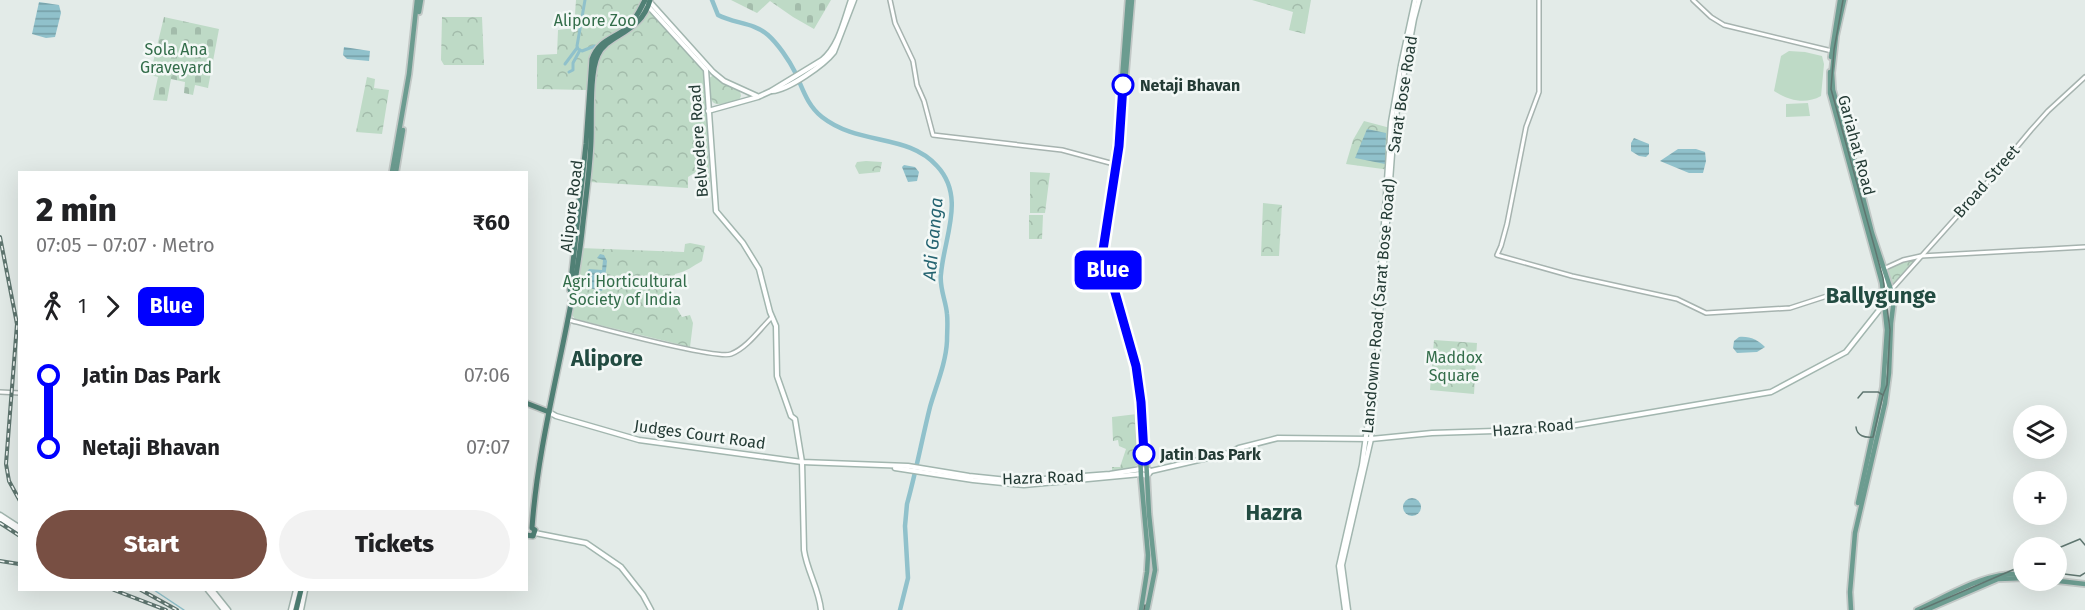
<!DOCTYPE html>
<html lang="en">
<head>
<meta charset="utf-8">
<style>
	:root { --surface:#fff; --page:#f2f2f2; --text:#202124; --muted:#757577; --accent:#784f43 }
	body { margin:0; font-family:"Fira Sans",sans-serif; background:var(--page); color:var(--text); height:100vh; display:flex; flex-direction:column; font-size:22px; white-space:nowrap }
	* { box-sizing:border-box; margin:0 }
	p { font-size:20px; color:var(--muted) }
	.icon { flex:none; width:33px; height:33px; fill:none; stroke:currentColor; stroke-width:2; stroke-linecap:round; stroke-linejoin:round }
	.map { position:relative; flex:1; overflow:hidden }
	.sheet { position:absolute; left:18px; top:171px; width:510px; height:420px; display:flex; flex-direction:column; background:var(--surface); border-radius:0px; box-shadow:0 6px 24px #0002 }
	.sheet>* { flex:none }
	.badge { padding:0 12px; border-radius:9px; font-size:21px; line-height:39px }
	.buttons { position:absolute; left:2013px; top:405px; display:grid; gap:12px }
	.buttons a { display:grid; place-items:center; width:54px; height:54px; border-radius:50%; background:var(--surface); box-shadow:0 6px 24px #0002; font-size:30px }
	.map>.badge { position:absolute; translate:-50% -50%; box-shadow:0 0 0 3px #fff }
	.legs { display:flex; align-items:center; gap:9px; height:66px; padding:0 18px; font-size:20px }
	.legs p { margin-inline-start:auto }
	.head { display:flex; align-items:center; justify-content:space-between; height:102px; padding:0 18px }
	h1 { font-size:33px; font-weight:800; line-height:45px }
	.button { display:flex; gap:12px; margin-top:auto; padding:12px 18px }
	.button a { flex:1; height:69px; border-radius:36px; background:var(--accent); color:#fff; font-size:24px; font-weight:800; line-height:69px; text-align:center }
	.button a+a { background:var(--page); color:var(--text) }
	ul { padding:0 18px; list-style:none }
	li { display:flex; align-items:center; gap:21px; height:72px; font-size:22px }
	li i { display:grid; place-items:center; width:9px; height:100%; margin:0 8px; background:currentColor }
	li i::after { content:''; width:15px; height:15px; margin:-8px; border:4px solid; border-radius:50%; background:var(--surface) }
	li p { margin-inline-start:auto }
	li:first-child i { background:linear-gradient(#0000 50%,currentColor 0) }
	li:last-child i { background:linear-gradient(currentColor 50%,#0000 0) }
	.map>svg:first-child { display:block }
	.cemetery { fill:url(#cemetery-stones) }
	.park { fill:url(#park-crowns) }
	.pitch { fill:#bedac6 }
	.water { fill:url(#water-rules) }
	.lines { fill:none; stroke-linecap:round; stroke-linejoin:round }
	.stream { stroke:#90c1cb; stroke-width:1.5 }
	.canal { stroke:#90c1cb; stroke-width:3 }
	.river { stroke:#90c1cb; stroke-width:4.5 }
	.tertiary-casing { stroke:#a6b3af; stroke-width:6 }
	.secondary-casing { stroke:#a2b6af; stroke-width:7 }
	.primary-casing { stroke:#c2c8c6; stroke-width:8 }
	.trunk-casing { stroke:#c2c8c6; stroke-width:8 }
	.tertiary { stroke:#fff; stroke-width:3 }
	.secondary { stroke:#fff; stroke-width:4 }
	.primary { stroke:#6c9c90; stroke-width:4.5 }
	.trunk { stroke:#508075; stroke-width:5 }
	.tram { stroke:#5f7670; stroke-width:1.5 }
	.rail-casing { stroke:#5f7670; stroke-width:4 }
	.rail { stroke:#f3f8f6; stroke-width:1.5; stroke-dasharray:4.5; stroke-linecap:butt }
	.line-1-casing { stroke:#fff; stroke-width:14 }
	.line-1 { stroke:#00f; stroke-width:9 }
	.stop-1-dot { fill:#fff; stroke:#00f; stroke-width:3 }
	.labels { text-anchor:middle; stroke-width:5; stroke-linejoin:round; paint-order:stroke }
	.park-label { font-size:16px; fill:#336d4a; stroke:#f3f8f6 }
	.stop-label { font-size:16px; font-weight:bold; fill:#243b35; stroke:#f3f8f6; text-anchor:start }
	.street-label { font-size:16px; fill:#243b35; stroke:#f3f8f6 }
	.water-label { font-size:18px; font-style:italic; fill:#256471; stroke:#f3f8f6 }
	.district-label { font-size:22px; font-weight:bold; fill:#224b41; stroke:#f3f8f6 }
</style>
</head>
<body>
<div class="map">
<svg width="2085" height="610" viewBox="0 0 2085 610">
	<defs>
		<pattern id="cemetery-stones" width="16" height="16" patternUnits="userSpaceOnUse" patternTransform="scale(1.5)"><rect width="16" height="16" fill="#bedac6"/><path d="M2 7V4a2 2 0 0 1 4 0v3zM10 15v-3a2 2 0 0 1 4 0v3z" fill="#a3bcab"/></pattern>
		<pattern id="park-crowns" width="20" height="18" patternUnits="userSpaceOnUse" patternTransform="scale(1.5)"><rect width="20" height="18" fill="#bedac6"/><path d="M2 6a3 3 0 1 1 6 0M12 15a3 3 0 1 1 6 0" fill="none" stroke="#a3bcab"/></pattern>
		<pattern id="water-rules" width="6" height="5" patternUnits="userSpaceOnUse" patternTransform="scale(1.5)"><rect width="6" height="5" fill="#90c1cb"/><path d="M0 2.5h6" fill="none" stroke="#759ea6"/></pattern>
	</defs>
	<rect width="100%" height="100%" fill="#e3ebe8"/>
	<g class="cemetery">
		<polygon points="731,0 831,0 814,29 793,17 770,1 757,13"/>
		<polygon points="164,17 219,29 208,88 195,85 193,95 184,93 185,82 171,79 167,101 153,100 158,77 150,75"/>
	</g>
	<g class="park">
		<path d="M576 0H641C638 10 634 21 625 28 613 36 598 38 592 53 589 63 589 76 588 86L586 90 537 89V55L557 54 558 30 574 28Z"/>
		<polygon points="1252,0 1311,0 1305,34 1289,30 1293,12"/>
		<polygon points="645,10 653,14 704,69 710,183 701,184 699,170 688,177 688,188 589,182 595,69 601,50"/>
		<polygon points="442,17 482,17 484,65 444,65 441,60"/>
		<path d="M714 75 740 91 741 96 739 100C710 107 711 108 709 78Z"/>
		<polygon points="367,77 375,79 374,88 389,90 382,134 356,132"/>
		<polygon points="1364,121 1394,129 1390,170 1346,164 1353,140"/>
		<polygon points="866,161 882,162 880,172 859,174 855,166 857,162"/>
		<polygon points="1030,172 1050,173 1045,213 1030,213"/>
		<polygon points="1263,203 1282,205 1279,256 1261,256"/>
		<polygon points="1029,215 1043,215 1042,239 1029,239"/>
		<path d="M690 243 705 246 702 261C693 266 686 272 675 274L674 284 666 290 682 317 690 315 693 323 690 347 575 319 572 315 580 248 684 252 685 244Z"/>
		<polygon points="1918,257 1892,288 1885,268 1901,262"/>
		<polygon points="1434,340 1477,343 1474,394 1430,390"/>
		<path d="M1137 414 1139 463C1132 470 1122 471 1112 472V467H1120L1126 449 1119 446 1118 440 1113 441 1112 417Z"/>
	</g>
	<g class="pitch">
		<path d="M1789 51 1805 52 1822 56 1824 64 1821 96C1805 105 1788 100 1774 91L1781 56Z"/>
		<polygon points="1808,103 1810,116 1786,117 1786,104"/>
	</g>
	<g class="water">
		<polygon points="39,2 59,5 61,13 55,37 46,38 32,34"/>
		<polygon points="344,47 370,51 369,61 347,59 343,55"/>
		<polygon points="1367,129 1386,133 1385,164 1355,158"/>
		<polygon points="1634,138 1649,144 1649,154 1646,157 1639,156 1631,151 1631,143"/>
		<polygon points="1678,149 1696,149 1705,152 1706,161 1703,173 1689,173 1660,161"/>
		<polygon points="904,165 915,167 919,172 917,181 908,182 902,167"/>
		<path d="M600 254 604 255 607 261C606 271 605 280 602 291L586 287V274L589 269 602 270 603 260 597 258Z"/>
		<path d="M1739 337C1750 336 1758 340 1765 347L1757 352 1737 353 1733 348 1734 341Z"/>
		<circle cx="1412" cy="507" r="9"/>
	</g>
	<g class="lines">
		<polyline class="stream" points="154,590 184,610"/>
		<g class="canal">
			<polyline points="585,0 577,46 578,49 582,51 595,46"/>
			<polyline points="565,64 577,48"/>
			<polyline points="569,72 573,70 573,63 580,50"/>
		</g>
		<path class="river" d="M712 0 718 15C735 24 753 22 768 35 778 44 789 60 795 72 803 89 807 105 822 117 859 146 908 133 937 166 966 197 944 237 941 274 939 287 946 301 947 314 948 323 947 332 947 341 946 363 936 386 930 407 922 439 916 472 907 504L905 526 908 578 900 610"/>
		<g class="tertiary-casing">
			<g id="tertiary">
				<polyline points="890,0 895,23 913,61 917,85 924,101 933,135 1062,150 1114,164"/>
				<polyline points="1539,0 1539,92 1526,127 1507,224 1501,246 1497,255 1572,276 1677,299 1706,313 1790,308 1827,296 1859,294 1883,295 1892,289 1986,184 2031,130 2048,111 2085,77"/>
				<polyline points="1693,0 1711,17 1724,25 1832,51"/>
				<path d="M1884 294C1888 286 1884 278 1881 270L1903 260 1921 256 2085 247"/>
				<path d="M569 320C592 326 717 360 731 354 747 348 760 329 772 317"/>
				<polyline points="0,392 20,393"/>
			</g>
		</g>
		<g class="secondary-casing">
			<g id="secondary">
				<polyline points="650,2 713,72 724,81 757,96"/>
				<path d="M647 5 706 70 716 211 743 243 759 269 770 312 776 326 777 376 791 416 795 419 802 462 804 550C807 571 819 589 821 610"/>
				<path d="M772 91C788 90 824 65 834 52L854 0"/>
				<path d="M708 111 758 97 771 91 822 60C839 46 844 20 851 0"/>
				<polyline points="1376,341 1391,122 1401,65 1415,0"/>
				<polyline points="549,412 556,416 639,440 802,462 908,466 969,476 1017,481 1110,474 1141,469 1149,470"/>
				<polyline points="895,468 973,480 1024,485 1141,474 1147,476 1151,471"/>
				<polyline points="1151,471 1229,453 1239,448 1278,438 1371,439 1432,433 1553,429 1771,392 1846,352 1884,304 1894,304"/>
				<polyline points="0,515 20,528"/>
				<polyline points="0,519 20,531"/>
				<polyline points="535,533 586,543 621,567 643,595 651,610"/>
				<polyline points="208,590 224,610"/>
				<polyline points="212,590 228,610"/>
				<polyline points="291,610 296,590"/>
				<polyline points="301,610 305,590"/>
				<polyline points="1345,610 1339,566 1362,465 1373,385"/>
				<polyline points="1348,610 1342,565 1371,439 1394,127 1414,19 1419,0"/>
			</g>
		</g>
		<g class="primary-casing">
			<g id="primary">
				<polyline points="1132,0 1119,155 1105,248 1135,357 1143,400 1149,514 1155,570 1147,610"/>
				<polyline points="1844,0 1836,36 1832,73 1833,90 1855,166 1872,233 1894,299 1891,323 1889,373 1885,403 1855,533 1850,592 1851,610"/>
				<polyline points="419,12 421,0"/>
				<polyline points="1831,57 1840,0"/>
				<polyline points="1830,72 1830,93 1882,283 1887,330 1883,387 1858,503"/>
				<polyline points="1121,93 1128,0"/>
				<polyline points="392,172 409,74 417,0"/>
				<polyline points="396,172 403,130"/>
				<polyline points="1107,212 1119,122"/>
				<polyline points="1104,229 1101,251 1130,348"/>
				<polyline points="1133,362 1138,396 1141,477 1148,555 1147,572 1141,610"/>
				<polyline points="2050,580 2085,584"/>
				<path d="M1917 610C1950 595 1986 571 2024 574"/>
				<polyline points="1926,610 1998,579 2024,578"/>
			</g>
		</g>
		<g class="trunk-casing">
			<g id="trunk">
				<path d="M570 290 586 144 592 59C599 40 613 39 627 28 635 21 640 10 645 0"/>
				<polyline points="526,403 549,412"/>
				<path d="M526 535 533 536 535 530 532 528C539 428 571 331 582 232 585 202 590 171 591 141 592 119 589 74 598 55 607 34 641 34 650 0"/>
				<polyline points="296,610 301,590"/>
			</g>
		</g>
		<use href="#tertiary" class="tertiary"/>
		<use href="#secondary" class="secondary"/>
		<use href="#primary" class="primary"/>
		<use href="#trunk" class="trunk"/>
		<g class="tram">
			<path d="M1843 0 1834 50 1831 89 1883 278 1890 330 1887 385 1883 395 1873 437C1865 438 1857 436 1856 427"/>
			<polyline points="1858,398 1863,392 1878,392 1883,395"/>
			<polyline points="2056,549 2080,539 2085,545"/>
			<polyline points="2056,573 2080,576 2085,573"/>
			<polyline points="1144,610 1145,605"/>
			<polyline points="1920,610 2024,565"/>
		</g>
		<g class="rail-casing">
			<g id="rail">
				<polyline points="0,237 17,324 6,464 9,481 20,501"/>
				<polyline points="0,523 20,536"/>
				<polyline points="0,561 19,564"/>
				<polyline points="114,590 166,610"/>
				<polyline points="141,590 177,610"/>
			</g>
		</g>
		<use href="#rail" class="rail"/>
	</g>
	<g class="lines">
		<g class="line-1-casing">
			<polyline id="line-1" points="1123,85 1119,146 1103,250 1136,366 1141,402 1144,454"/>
		</g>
		<use href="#line-1" class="line-1"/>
	</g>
	<g class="stop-1-dot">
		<circle cx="1123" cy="85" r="10"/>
		<circle cx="1144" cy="454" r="10"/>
	</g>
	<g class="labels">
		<g class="park-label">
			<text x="595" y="26">Alipore Zoo</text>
			<text x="176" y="55">Sola Ana<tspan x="176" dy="18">Graveyard</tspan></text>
			<text x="625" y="287">Agri Horticultural<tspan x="625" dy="18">Society of India</tspan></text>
			<text x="1454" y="363">Maddox<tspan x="1454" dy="18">Square</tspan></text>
		</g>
		<g class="stop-label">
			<text x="1140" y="91">Netaji Bhavan</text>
			<text x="1160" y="460">Jatin Das Park</text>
		</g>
		<g class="street-label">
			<text transform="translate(1402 94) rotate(-81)" y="6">Sarat Bose Road</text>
			<text transform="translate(698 141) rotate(-94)" y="6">Belvedere Road</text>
			<text transform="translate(1857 145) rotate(75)" y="6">Gariahat Road</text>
			<text transform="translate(1986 181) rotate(-49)" y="6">Broad Street</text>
			<text transform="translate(571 206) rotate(-83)" y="6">Alipore Road</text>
			<text transform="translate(1378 306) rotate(-85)" y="6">Lansdowne Road (Sarat Bose Road)</text>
			<text transform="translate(1533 427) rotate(-5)" y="6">Hazra Road</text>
			<text transform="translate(700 434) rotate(8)" y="6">Judges Court Road</text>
			<text transform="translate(1043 477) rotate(-2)" y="6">Hazra Road</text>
		</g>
		<g class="water-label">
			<text transform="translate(933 239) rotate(-85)" y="6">Adi Ganga</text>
		</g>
		<g class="district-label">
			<text x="1881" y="303">Ballygunge</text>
			<text x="607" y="366">Alipore</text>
			<text x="1274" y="520">Hazra</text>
		</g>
	</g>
</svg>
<div class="buttons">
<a><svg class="icon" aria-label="layers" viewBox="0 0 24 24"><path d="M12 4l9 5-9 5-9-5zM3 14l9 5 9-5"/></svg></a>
<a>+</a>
<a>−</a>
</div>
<b class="badge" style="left:1108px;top:270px;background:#00f;color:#fff">Blue</b>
<section class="sheet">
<div class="head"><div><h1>2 min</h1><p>07:05 – 07:07 · Metro</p></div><b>₹60</b></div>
<div class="legs"><svg class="icon" aria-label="walk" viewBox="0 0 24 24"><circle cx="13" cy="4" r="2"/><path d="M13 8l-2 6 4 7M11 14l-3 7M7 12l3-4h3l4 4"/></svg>1<svg class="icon" aria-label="forward" viewBox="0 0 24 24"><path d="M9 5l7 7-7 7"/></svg><b class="badge" style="background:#00f;color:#fff">Blue</b></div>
<ul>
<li><i style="color:#00f"></i><b>Jatin Das Park</b><p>07:06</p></li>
<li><i style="color:#00f"></i><b>Netaji Bhavan</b><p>07:07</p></li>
</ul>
<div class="button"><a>Start</a><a>Tickets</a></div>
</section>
</div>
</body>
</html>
